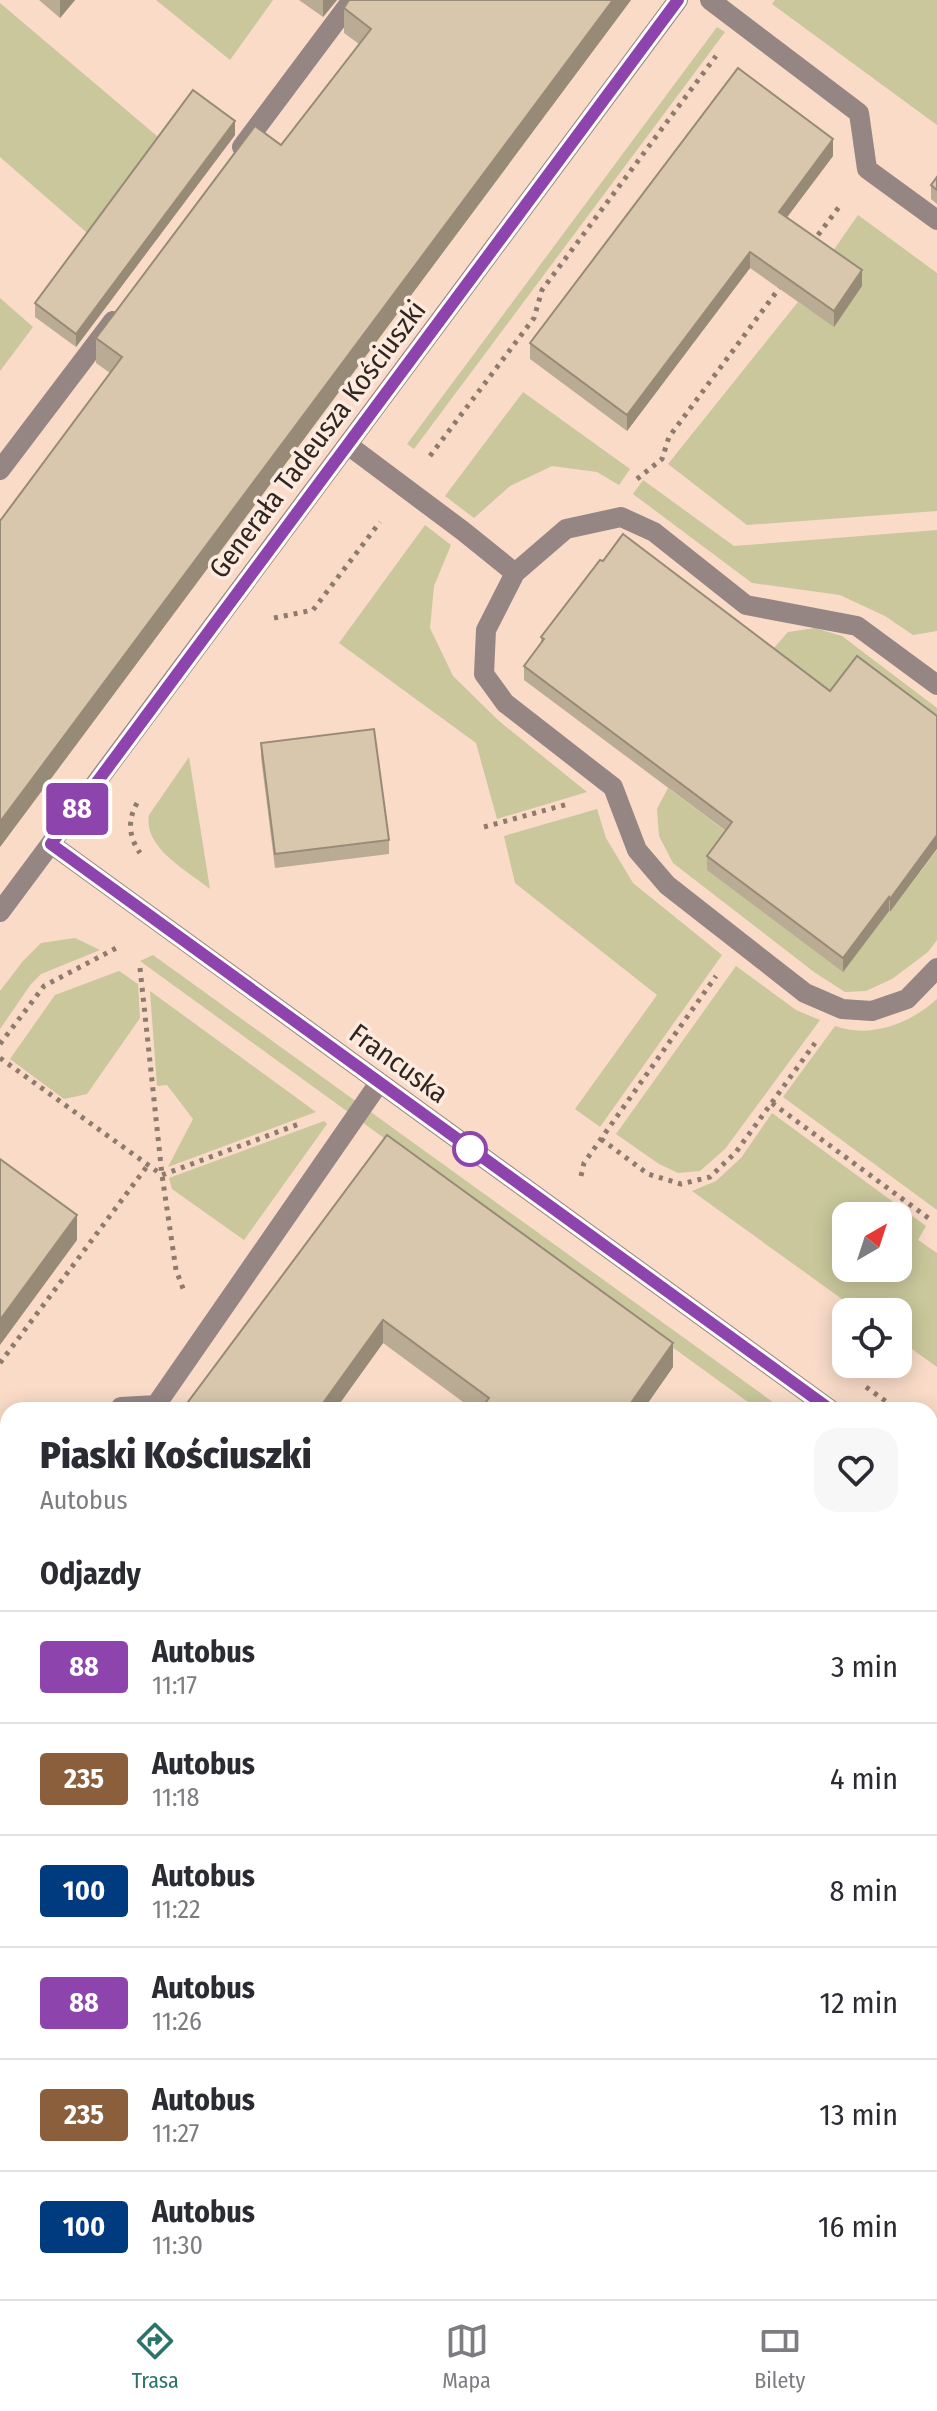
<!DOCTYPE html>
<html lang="pl">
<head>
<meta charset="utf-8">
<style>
	:root { --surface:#fff; --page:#f7f7f7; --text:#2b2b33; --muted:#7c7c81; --line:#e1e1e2; --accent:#2c746b }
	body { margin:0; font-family:"Fira Sans Condensed",sans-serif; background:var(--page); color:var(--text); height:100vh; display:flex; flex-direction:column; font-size:30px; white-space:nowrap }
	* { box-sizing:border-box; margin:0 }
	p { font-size:26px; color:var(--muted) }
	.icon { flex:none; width:44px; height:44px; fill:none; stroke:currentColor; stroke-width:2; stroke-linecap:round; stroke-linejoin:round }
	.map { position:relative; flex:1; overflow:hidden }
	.drawer { position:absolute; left:0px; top:1402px; width:938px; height:898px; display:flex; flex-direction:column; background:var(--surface); border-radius:24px 24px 0 0; box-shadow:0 4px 20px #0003 }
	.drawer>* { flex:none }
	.badge { padding:0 16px; border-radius:6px; font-size:28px; line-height:52px }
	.needle { width:52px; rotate:39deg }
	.fabs { position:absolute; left:832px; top:1202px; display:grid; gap:16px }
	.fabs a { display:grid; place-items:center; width:80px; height:80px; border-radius:16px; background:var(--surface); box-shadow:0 4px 20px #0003; font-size:40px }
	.map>.badge { position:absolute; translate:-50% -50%; box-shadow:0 0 0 4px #fff }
	h2 { padding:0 40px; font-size:30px; line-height:72px }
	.round { display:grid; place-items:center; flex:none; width:84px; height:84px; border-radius:24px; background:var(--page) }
	.summary { display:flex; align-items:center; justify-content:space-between; height:136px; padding:0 40px }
	h1 { font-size:38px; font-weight:800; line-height:60px }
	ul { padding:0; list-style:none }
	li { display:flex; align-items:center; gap:24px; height:112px; padding:0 40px; border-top:2px solid var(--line) }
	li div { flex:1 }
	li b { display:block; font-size:30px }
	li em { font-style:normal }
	li .badge { min-width:88px; font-weight:700; text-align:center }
	.tab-bar { display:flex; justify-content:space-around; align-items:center; height:112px; border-top:2px solid var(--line); background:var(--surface); font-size:22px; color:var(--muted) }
	.tab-bar a { display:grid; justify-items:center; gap:4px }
	.tab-bar .selected { color:var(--accent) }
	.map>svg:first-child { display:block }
	.green { fill:#c9c79b; fill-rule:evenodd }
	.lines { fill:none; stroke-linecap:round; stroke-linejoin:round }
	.path { stroke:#8f7b6e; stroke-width:5; stroke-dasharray:4 6; stroke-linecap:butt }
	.minor { stroke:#958684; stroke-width:20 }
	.wall { fill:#baab94 }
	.shaded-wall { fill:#978b78 }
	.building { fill:#d8c7ac; stroke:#978b78; stroke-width:2 }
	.line-casing { stroke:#fff; stroke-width:18 }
	.line { stroke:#8e44ad; stroke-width:12 }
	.stop-dot { fill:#fff; stroke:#8e44ad; stroke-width:4 }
	.labels { text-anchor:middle; stroke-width:7; stroke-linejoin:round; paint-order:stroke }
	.street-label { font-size:28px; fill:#31261f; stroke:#fdebe0 }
</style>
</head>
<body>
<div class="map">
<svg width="937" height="2299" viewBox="0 0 937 2299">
	<rect width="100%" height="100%" fill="#f9dbc8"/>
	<g class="green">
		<polygon points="156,0 273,0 230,60"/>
		<polygon points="775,0 937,0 937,125 772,4"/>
		<polygon points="0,3 164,142 93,238 0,157"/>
		<polygon points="717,27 725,32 414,449 407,444"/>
		<polygon points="858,215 937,273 937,511 747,525 668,464 798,302 834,326 862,286 826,261"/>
		<polygon points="0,298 33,327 0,371"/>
		<polygon points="523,392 630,469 619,485 597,472 552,466 510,486 474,518 445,496"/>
		<polygon points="643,480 734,546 937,530 937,631 913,635 885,616 840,595 752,583 633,494"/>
		<polygon points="425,525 451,545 434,586 430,628 453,676 499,721 587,792 497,819 476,743 339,643"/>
		<polygon points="815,628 842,636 937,708 937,730 830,704 767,656 788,632"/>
		<path d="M189 757 210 889C188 871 143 848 149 815Z"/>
		<polygon points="668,788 732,836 890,912 937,850 937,940 928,952 892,979 866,991 845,992 814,972 673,863 659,836 657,809"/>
		<polygon points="597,809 606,838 633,883 722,955 600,1127 575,1109 657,995 515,883 504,836"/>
		<polygon points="75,938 100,950 41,974 31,984 0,1029 0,991 23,961 41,943"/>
		<polygon points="153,955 784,1410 759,1410 140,961"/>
		<polygon points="736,966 796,1010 820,1020 725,1149 700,1171 678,1173 659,1164 616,1134"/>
		<polygon points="119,971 138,984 140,1018 87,1094 64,1099 10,1059 55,995"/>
		<polygon points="150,991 316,1112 168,1167 193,1119 167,1085 157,1086"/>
		<path d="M937 999V1210L783 1097 835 1026C871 1039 911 1023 937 999Z"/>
		<path d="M772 1113 926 1226 918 1240 937 1253V1367L898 1339V1312H860L692 1191 716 1181 741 1158ZM846 1216H898V1268H846Z"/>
		<polygon points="324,1121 327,1124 244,1240 172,1189 169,1178"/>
	</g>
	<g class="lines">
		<g class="path">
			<polyline points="812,243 842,203"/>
			<polyline points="430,456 534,318 542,290 716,56"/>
			<polyline points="637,479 662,459 669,437 783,283"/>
			<polyline points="274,618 313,610 380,522"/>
			<path d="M137 803C127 821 129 837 140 853"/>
			<polyline points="484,827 568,804"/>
			<polyline points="140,968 162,1175 176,1270 184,1291"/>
			<polyline points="0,1044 44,986 120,946"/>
			<polyline points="0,1058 162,1175 299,1124"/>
			<polyline points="772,1103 931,1220"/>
			<polyline points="601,1139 648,1174 681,1184 710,1177 736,1152 815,1043"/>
			<polyline points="581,1176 584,1163 601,1139 716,976"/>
			<polyline points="0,1363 148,1165"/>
			<polyline points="866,1387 898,1410"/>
		</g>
		<g class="minor">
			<polyline points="710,0 859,113 867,169 937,220"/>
			<polyline points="242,147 352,0"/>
			<polyline points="348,445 463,531 515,573"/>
			<polyline points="0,470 113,321"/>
			<polyline points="937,685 857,626 746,605 654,532 621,517 566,529 515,573 486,630 484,674 505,703 613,787 637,850 667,885 805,993 842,1009 872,1011 907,999 937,968"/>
			<polyline points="51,844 831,1410"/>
			<polyline points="0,912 678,0"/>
			<polyline points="119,1410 121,1407 156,1405 379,1083"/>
			<polyline points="930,1481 937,1486"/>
			<polyline points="0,1630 8,1635"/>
			<polyline points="0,1844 8,1834"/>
			<polyline points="930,2035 937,2040"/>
		</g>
	</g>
	<g class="wall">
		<polygon points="39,0 75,0 60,18"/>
		<polygon points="299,0 337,0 323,17"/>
		<polygon points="349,0 631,0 0,847 0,521 110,373 96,363 96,338 281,145 359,44 344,33 344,8"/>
		<polygon points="235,135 76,347 35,317 35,303"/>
		<polygon points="833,156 787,217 862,286 834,327 750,268 627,431 530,359 530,343"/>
		<polygon points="937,177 937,204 931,199 931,185"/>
		<polygon points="541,637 830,691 937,716 890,912 889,911 843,972 707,870 707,856 726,831 524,680 524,666 541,642"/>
		<polygon points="261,743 389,840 389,854 275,868 261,757"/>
		<polygon points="387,1135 673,1367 643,1410 474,1410 383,1343 335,1410"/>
		<polygon points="8,1546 8,1566 5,1564 5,1550"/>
		<polygon points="937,1583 937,1802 930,1797 930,1593"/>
		<polygon points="0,2075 8,2080 8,2215 0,2209"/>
		<polygon points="530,2292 727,2292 735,2299 536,2299 530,2295"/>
	</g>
	<g class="shaded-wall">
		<polygon points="60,0 75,0 60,18"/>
		<polygon points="323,0 337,0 323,17"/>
		<polygon points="613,0 631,0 0,847 0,822"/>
		<polygon points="235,121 235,135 76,347 76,334"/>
		<polygon points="833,139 833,156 779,228 779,212"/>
		<polygon points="750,252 750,268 627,431 627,415"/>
		<polygon points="862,270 862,286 834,327 834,311"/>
		<polygon points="937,835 937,849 890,912 890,899"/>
		<polygon points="889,897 889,911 843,972 843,958"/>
		<polygon points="77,1215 77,1240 0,1345 0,1320"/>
		<polygon points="383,1320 383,1343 335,1410 318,1410"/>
		<polygon points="673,1343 673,1367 643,1410 626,1410"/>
	</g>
	<g class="building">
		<polygon points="349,0 613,0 0,822 0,521 122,357 96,338 255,126 281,145 371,29 344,8"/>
		<polygon points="738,68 833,139 779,212 862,270 834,311 750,252 627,415 530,343"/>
		<polygon points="193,90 235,121 76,334 35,303"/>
		<polygon points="937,177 937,190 931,185"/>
		<polygon points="623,534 830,691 857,656 937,716 937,835 890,899 889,897 843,958 707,856 732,822 524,666 544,639 541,637 600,560 603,561"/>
		<polygon points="374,729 389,840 275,854 261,743"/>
		<polygon points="387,1135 673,1343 626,1410 480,1410 489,1398 383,1320 318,1410 182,1410"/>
		<polygon points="0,1159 77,1215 0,1320"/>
		<polygon points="937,1583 937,1788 930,1783 930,1593"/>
		<polygon points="0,2075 8,2080 8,2190 0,2184"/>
		<polygon points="549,2292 727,2292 735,2299 550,2299 553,2295"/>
	</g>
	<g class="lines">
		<g class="line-casing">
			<polyline id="line" points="678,0 51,844 831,1410"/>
		</g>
		<use href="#line" class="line"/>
	</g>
	<circle class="stop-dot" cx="470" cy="1149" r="16"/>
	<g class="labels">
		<g class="street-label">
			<text transform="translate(317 439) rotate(-53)" y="10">Generała Tadeusza Kościuszki</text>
			<text transform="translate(399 1063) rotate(36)" y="10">Francuska</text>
		</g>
	</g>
</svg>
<div class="fabs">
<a><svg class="needle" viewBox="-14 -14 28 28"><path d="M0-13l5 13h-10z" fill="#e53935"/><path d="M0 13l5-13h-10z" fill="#7c7c81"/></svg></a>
<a><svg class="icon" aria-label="locate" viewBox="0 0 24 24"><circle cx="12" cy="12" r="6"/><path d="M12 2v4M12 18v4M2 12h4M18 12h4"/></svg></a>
</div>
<b class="badge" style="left:77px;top:809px;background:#8e44ad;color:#fff">88</b>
<section class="drawer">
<div class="summary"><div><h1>Piaski Kościuszki</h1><p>Autobus</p></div><a class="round"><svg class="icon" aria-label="heart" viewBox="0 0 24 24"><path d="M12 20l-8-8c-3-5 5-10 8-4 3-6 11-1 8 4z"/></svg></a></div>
<h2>Odjazdy</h2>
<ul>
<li><span class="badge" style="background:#8e44ad;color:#fff">88</span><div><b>Autobus</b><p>11:17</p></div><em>3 min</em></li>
<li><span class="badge" style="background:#8b5e3c;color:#fff">235</span><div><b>Autobus</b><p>11:18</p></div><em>4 min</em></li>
<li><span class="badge" style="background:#003b80;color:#fff">100</span><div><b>Autobus</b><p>11:22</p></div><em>8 min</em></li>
<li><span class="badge" style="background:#8e44ad;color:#fff">88</span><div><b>Autobus</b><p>11:26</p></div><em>12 min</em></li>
<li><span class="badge" style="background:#8b5e3c;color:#fff">235</span><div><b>Autobus</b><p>11:27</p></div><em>13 min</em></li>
<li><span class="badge" style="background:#003b80;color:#fff">100</span><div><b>Autobus</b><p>11:30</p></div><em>16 min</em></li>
</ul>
</section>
</div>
<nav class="tab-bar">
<a class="selected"><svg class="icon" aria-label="directions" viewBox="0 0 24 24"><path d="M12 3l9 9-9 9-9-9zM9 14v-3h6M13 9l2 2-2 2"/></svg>Trasa</a>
<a><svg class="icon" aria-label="map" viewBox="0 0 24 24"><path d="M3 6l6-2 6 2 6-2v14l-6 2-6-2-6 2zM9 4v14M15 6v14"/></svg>Mapa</a>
<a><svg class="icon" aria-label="tickets" viewBox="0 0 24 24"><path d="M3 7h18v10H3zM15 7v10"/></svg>Bilety</a>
</nav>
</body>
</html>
